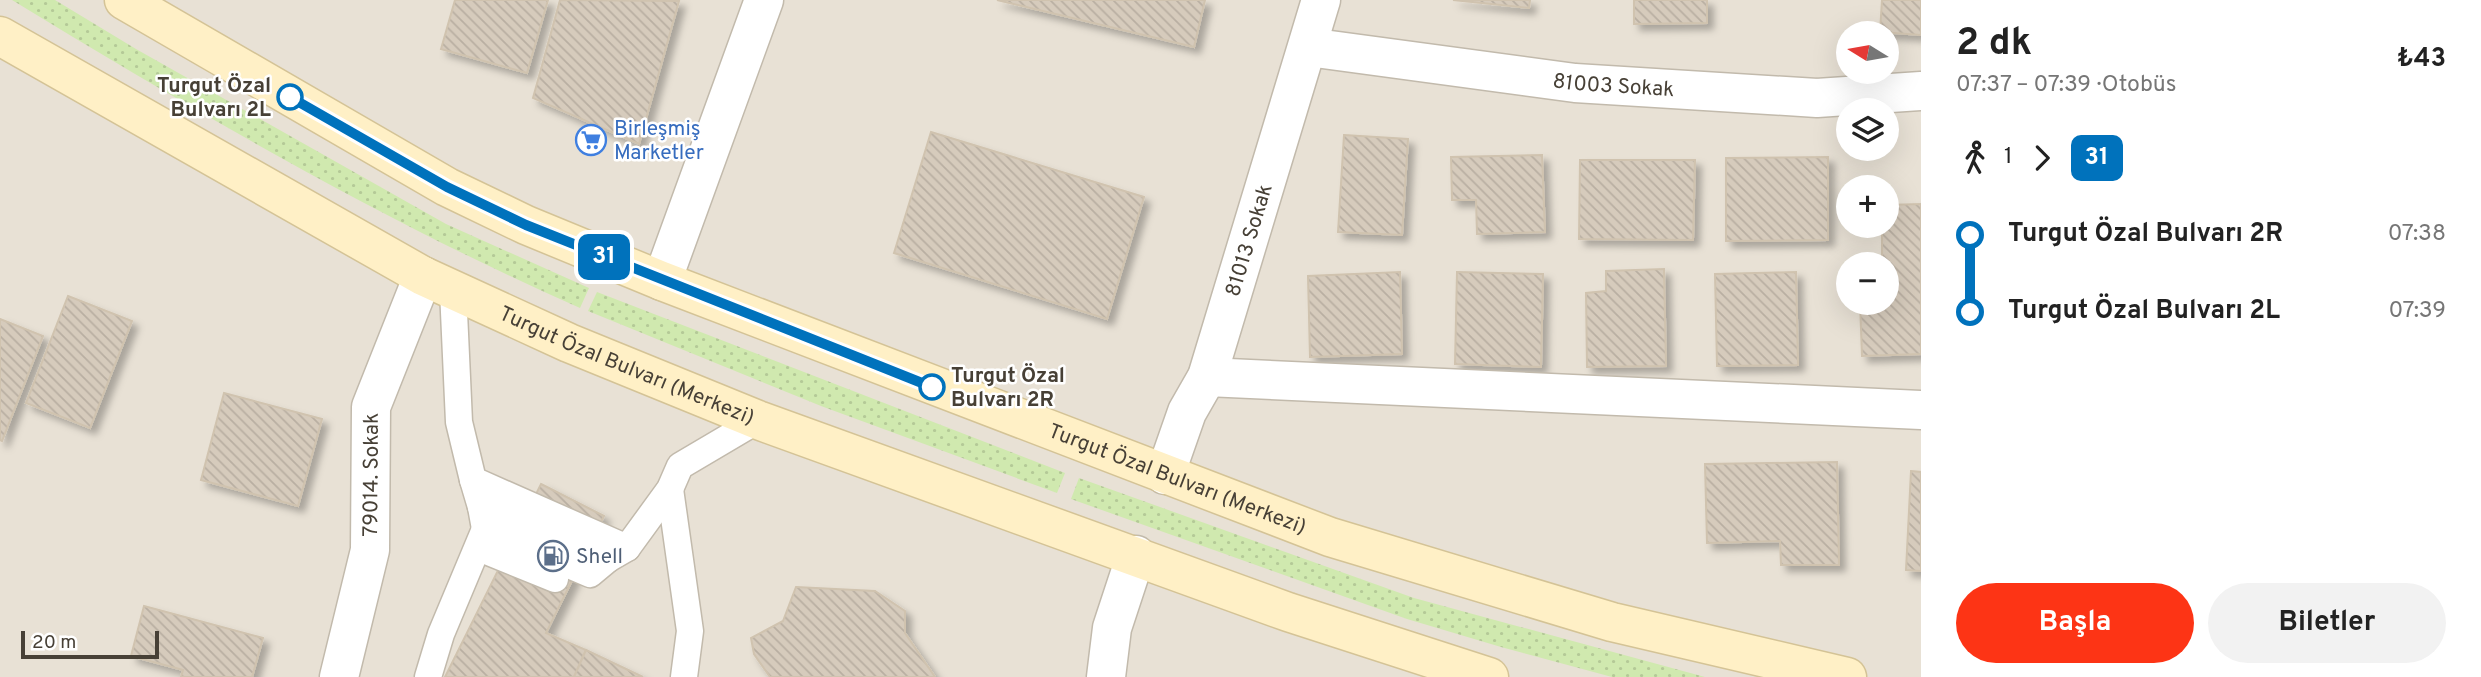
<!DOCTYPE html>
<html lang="tr">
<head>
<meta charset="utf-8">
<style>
	:root { --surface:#fff; --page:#f2f2f2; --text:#222; --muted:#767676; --accent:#fd3415 }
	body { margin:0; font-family:Overpass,sans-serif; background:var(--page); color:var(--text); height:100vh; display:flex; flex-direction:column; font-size:26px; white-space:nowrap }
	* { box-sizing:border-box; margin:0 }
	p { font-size:23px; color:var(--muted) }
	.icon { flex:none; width:38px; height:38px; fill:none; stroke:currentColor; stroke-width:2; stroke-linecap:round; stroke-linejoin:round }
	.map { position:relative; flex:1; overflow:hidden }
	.details { display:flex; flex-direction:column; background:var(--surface); width:560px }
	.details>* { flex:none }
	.badge { padding:0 14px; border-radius:10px; font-size:24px; line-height:46px }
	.needle { width:46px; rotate:281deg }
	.fabs { position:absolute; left:1836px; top:21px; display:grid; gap:14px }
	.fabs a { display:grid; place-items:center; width:63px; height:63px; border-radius:50%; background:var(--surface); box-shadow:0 7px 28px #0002; font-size:35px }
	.scale { position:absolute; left:21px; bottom:18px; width:138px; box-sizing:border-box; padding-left:7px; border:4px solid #474036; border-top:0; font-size:19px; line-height:24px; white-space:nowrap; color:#474036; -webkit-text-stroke:5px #fff; paint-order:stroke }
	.map>.badge { position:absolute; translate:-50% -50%; box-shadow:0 0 0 4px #fff }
	.legs { display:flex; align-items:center; gap:10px; height:77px; padding:0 35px; font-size:23px }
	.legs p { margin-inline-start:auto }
	.overview { display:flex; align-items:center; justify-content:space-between; height:119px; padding:0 35px }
	h1 { font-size:38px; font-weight:700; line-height:52px }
	.cta { display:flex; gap:14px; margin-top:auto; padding:14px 35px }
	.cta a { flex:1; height:80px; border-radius:42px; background:var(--accent); color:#fff; font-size:28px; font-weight:700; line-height:80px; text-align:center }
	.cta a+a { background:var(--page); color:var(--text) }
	ul { padding:0 35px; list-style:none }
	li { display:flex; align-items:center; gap:24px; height:77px; font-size:26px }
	li i { display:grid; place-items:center; width:10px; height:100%; margin:0 9px; background:currentColor }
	li i::after { content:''; width:18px; height:18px; margin:-9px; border:5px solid; border-radius:50%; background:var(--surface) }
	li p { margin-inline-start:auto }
	li:first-child i { background:linear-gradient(#0000 50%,currentColor 0) }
	li:last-child i { background:linear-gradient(currentColor 50%,#0000 0) }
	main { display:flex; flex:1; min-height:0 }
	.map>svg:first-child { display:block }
	.residential { fill:#e8e1d5; fill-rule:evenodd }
	.grass { fill:url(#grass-dots) }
	.building { fill:url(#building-back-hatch); stroke:#d0c3af; stroke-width:2; filter:url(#shadow) }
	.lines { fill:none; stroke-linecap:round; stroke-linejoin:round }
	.service-casing { stroke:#c2baac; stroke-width:29 }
	.minor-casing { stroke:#c2baac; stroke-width:41 }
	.secondary-casing { stroke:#d4c396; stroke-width:41 }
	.service { stroke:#fff; stroke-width:26 }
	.minor { stroke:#fff; stroke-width:38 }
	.secondary { stroke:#fff0c6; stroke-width:38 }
	.line-1-casing { stroke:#fff; stroke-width:16 }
	.line-1 { stroke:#0072bc; stroke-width:10 }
	.stop-1-dot { fill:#fff; stroke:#0072bc; stroke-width:3.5 }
	.labels { text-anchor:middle; stroke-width:5; stroke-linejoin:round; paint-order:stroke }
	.street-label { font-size:21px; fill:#474036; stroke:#fff }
	.stop-label { font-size:21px; font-weight:bold; fill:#474036; stroke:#fff; text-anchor:end }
	.shop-label { font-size:21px; fill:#366cbe; stroke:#fff; text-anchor:start }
	.service-label { font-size:21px; fill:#4e5e75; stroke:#fff; text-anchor:start }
</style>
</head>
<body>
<main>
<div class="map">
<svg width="1921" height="677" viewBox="0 0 1921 677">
	<defs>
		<pattern id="grass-dots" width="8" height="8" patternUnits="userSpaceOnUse" patternTransform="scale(1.75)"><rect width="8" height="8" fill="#d0e9af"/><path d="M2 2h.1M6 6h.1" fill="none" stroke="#b4c997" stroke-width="1.8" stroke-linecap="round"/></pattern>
		<pattern id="building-back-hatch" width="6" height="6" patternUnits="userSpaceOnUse" patternTransform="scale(1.75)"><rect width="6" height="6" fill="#d6cbbc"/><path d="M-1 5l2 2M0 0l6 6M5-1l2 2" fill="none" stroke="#b9afa2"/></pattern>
		<filter id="shadow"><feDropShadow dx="6" dy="6" stdDeviation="3.5" flood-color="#0004"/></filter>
	</defs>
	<rect width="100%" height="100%" fill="#f4f0e7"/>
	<path class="residential" d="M0 0H1921V677H0ZM1848 33H1886V72H1848ZM1848 110H1886V149H1848ZM1848 187H1886V226H1848ZM1848 264H1886V303H1848Z"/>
	<g class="grass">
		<path d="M12 0H55L136 49 446 224 589 288 580 308C383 221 196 112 12 0Z"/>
		<polygon points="597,292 1065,473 1057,493 821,406 588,311"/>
		<polygon points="1079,478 1414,598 1705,677 1612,677 1501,647 1407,619 1071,499"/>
	</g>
	<g class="building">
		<polygon points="455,0 548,0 527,73 441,49"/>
		<polygon points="560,0 679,1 639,144 533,98"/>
		<polygon points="997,0 1205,0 1194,47"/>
		<polygon points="1453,0 1530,0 1529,8"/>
		<polygon points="1634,0 1707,0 1707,23 1634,24"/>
		<polygon points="1882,0 1921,0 1921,35 1880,32"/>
		<polygon points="931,132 1144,197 1107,319 894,253"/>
		<polygon points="1344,135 1408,139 1402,235 1338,232"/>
		<polygon points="1542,155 1545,232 1477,234 1476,200 1452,200 1451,157"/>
		<polygon points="1828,157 1828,240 1726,241 1726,158"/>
		<polygon points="1580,160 1695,160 1693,240 1579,239"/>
		<polygon points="1921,204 1921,354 1862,356 1860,303 1886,303 1886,264 1882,264 1882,226 1886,226 1886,205"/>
		<polygon points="1664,269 1666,366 1587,367 1586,293 1606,291 1606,271"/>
		<polygon points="1400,272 1402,354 1310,357 1308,276"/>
		<polygon points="1457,272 1543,274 1541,367 1455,364"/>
		<polygon points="1796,272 1798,365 1717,366 1715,274"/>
		<polygon points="68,296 132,321 90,428 26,403"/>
		<polygon points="0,319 43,336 2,441 0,440"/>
		<polygon points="224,393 322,419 298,506 201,480"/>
		<polygon points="1837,462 1839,565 1781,565 1780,541 1707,543 1705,464"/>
		<polygon points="1911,471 1921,472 1921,571 1906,570"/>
		<polygon points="541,484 604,516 546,633 586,650 574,677 445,677"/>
		<polygon points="796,587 875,591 905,611 905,633 935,677 770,677 754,654 751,638 783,621"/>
		<polygon points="144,606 263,638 252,677 181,677 183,670 131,656"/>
		<polygon points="586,650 643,677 574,677"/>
	</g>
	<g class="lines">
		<g class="service-casing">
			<g id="service">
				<polyline points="453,290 459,422 473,480 627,548 670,489 680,466 758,420"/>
				<polyline points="473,480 481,507 608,559 627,548"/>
				<polyline points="670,489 690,631 684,677"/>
				<polyline points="481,507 485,529 590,574 608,559"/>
				<polyline points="485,529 491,553 555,579"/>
				<polyline points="428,677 441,634 485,529"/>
			</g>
		</g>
		<g class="minor-casing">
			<g id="minor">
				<path id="s1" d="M1308 47 1575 83 1817 98 1921 91"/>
				<polyline points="662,281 764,0"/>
				<polyline points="1207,377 1921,410"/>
				<path id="s2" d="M1165 475 1187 412 1207 377 1321 0"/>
				<path id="s3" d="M339 677 370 550 371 407 423 276"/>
				<polyline points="1106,677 1112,628 1136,555"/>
			</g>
		</g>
		<g class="secondary-casing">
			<g id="secondary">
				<path id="s4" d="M124 0 447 187 526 225 662 281 1330 537 1612 622 1847 677"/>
				<path id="s5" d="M0 36 423 276 569 343 758 420 1288 612 1489 677"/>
			</g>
		</g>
		<use href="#service" class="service"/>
		<use href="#minor" class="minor"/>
		<use href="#secondary" class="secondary"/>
	</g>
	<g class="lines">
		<g class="line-1-casing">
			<polyline id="line-1" points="290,97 447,187 526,225 932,387"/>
		</g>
		<use href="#line-1" class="line-1"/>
	</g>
	<defs>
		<g id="supermarket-ring" transform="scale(1.575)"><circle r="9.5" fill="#fff" stroke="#3f7fe0" stroke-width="1.5"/><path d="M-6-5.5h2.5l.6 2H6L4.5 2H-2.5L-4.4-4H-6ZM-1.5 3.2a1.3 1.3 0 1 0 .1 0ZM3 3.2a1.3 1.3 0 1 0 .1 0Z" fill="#3f7fe0"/></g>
		<g id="fuel-ring" transform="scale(1.575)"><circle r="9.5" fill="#fff" stroke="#5c6f8a" stroke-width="1.5"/><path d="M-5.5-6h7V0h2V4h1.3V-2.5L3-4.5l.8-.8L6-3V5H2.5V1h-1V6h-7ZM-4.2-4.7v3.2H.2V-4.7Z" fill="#5c6f8a"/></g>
	</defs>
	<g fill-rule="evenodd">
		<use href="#supermarket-ring" x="591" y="140"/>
		<use href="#fuel-ring" x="553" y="556"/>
	</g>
	<g class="stop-1-dot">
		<circle cx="290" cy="97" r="12"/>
		<circle cx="932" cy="387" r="12"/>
	</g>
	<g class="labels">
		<g class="street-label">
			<text dy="7" stroke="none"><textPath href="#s1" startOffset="308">81003 Sokak</textPath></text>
			<text dy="7" stroke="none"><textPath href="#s2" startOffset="250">81013 Sokak</textPath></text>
			<text dy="7" stroke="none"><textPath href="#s5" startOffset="709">Turgut Özal Bulvarı (Merkezi)</textPath></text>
			<text dy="7" stroke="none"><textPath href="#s3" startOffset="206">79014. Sokak</textPath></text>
			<text dy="7" stroke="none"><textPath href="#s4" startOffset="1160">Turgut Özal Bulvarı (Merkezi)</textPath></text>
		</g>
		<g class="stop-label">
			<text x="271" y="92">Turgut Özal<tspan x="271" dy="24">Bulvarı 2L</tspan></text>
			<text x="951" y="382" text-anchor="start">Turgut Özal<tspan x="951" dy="24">Bulvarı 2R</tspan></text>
		</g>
		<g class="shop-label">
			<text x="614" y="135">Birleşmiş<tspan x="614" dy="24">Marketler</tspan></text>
		</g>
		<g class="service-label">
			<text x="576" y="563">Shell</text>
		</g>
	</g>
</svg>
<div class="fabs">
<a><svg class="needle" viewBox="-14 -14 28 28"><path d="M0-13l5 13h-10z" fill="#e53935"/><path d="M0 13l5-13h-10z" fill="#767676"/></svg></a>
<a><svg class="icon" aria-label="layers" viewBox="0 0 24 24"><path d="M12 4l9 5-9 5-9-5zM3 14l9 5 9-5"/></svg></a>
<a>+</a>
<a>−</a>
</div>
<div class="scale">20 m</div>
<b class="badge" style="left:604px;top:257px;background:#0072bc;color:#fff">31</b>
</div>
<section class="details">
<div class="overview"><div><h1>2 dk</h1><p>07:37 – 07:39 · Otobüs</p></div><b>₺43</b></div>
<div class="legs"><svg class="icon" aria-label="walk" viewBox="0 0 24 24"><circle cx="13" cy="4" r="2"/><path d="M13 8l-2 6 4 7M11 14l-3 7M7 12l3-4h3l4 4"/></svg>1<svg class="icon" aria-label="forward" viewBox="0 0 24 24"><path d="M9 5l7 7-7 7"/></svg><b class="badge" style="background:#0072bc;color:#fff">31</b></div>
<ul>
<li><i style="color:#0072bc"></i><b>Turgut Özal Bulvarı 2R</b><p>07:38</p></li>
<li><i style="color:#0072bc"></i><b>Turgut Özal Bulvarı 2L</b><p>07:39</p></li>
</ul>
<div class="cta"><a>Başla</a><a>Biletler</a></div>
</section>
</main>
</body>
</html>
